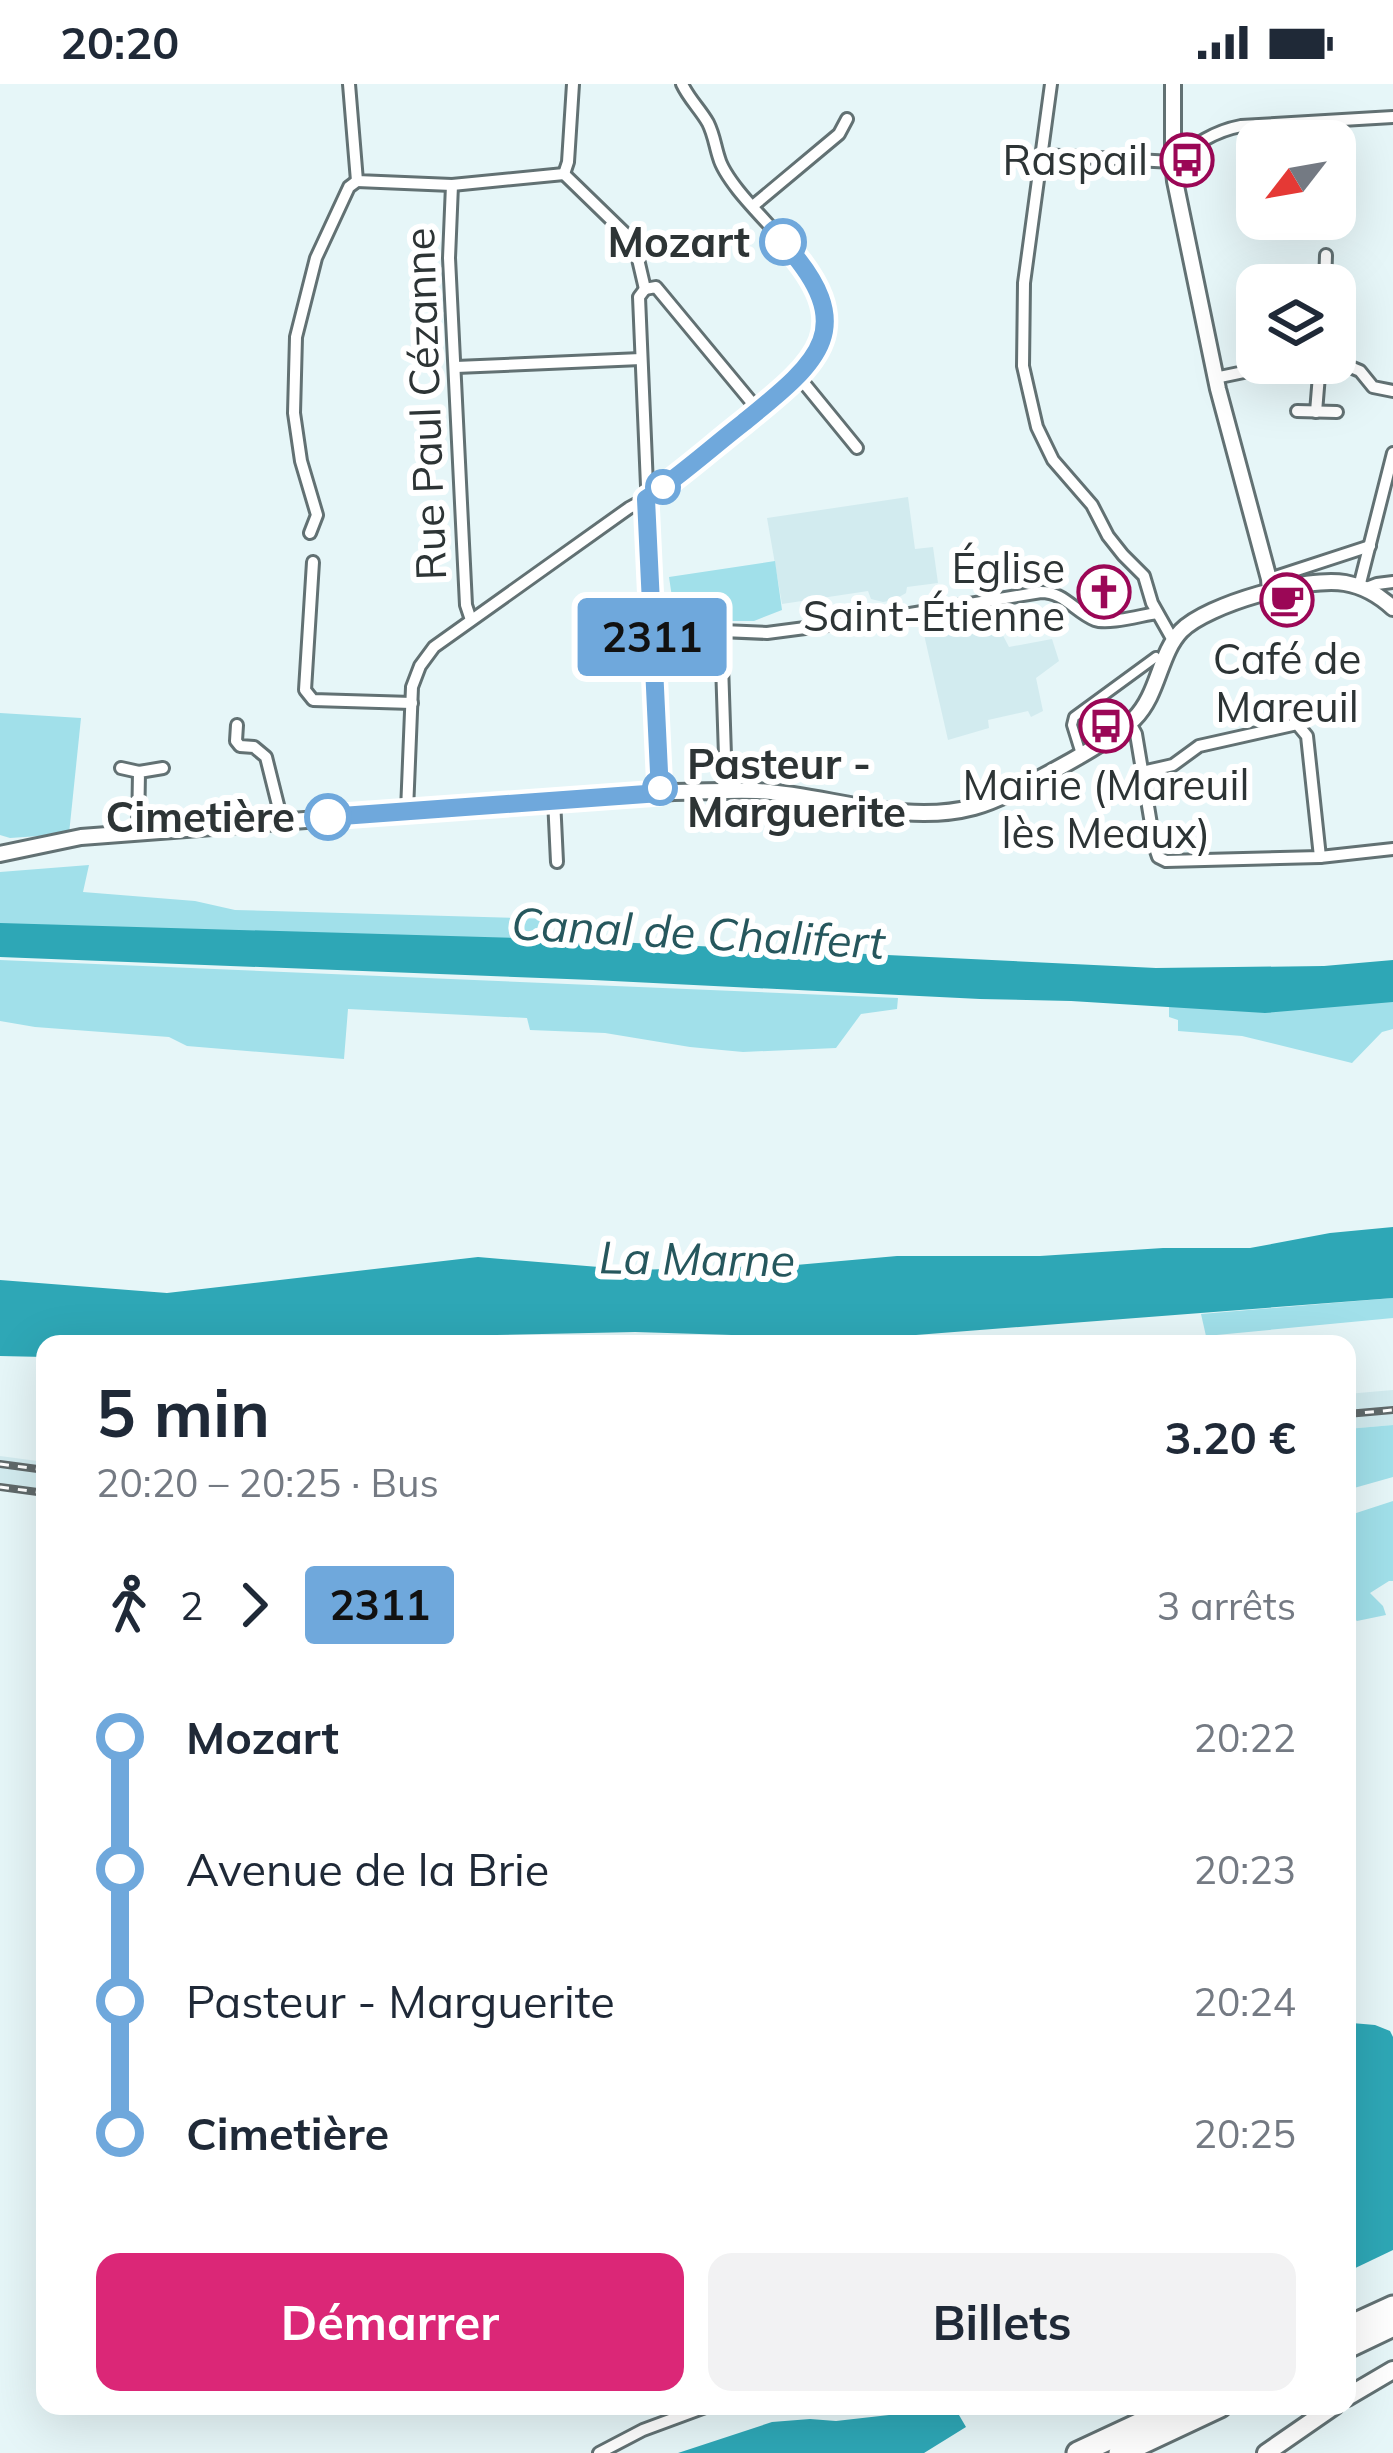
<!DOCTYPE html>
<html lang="fr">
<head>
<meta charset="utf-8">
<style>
	:root { --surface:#fff; --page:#f2f2f3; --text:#1f2937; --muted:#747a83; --accent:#db2777 }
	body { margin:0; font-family:Mulish,sans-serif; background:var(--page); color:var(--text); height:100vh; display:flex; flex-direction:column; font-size:45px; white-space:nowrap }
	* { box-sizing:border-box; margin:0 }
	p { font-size:39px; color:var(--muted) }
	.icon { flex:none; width:66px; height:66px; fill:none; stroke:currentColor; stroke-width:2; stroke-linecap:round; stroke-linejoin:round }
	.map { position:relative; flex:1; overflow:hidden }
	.details { position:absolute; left:36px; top:1251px; width:1320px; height:1080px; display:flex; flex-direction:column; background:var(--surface); border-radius:24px; box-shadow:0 12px 48px #0002 }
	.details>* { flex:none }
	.badge { padding:0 24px; border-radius:9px; font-size:42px; line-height:78px }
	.needle { width:78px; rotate:239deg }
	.fabs { position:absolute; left:1236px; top:36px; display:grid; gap:24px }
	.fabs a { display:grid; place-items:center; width:120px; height:120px; border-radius:24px; background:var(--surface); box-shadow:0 12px 48px #0002; font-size:60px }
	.map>.badge { position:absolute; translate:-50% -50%; box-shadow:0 0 0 6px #fff }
	.legs { display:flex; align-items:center; gap:18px; height:132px; padding:0 60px; font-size:39px }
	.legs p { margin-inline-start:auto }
	.head { display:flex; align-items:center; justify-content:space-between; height:204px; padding:0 60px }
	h1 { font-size:66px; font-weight:700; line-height:90px }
	.cta { display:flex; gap:24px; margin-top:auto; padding:24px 60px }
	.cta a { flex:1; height:138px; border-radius:24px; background:var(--accent); color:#fff; font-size:48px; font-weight:700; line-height:138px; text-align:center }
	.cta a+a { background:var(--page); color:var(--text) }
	ul { padding:0 60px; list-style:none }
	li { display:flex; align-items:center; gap:42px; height:132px; font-size:45px }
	li i { display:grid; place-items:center; width:18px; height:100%; margin:0 15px; background:currentColor }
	li i::after { content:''; width:30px; height:30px; margin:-15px; border:9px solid; border-radius:50%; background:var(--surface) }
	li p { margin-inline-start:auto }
	li:first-child i { background:linear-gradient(#0000 50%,currentColor 0) }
	li:last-child i { background:linear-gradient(currentColor 50%,#0000 0) }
	.status { display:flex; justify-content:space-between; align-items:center; height:84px; padding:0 60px; background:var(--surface); direction:ltr }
	.status svg { height:33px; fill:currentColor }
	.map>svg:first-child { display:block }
	.built { fill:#d2ebef }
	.green { fill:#a1e0ea }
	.water { fill:#2ea7b6 }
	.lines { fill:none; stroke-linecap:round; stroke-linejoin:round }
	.pedestrian-casing { stroke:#627173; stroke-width:14 }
	.minor-casing { stroke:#627173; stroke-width:16 }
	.tertiary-casing { stroke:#627173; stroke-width:20 }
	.primary-casing { stroke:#627173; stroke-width:22 }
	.motorway-casing { stroke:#627173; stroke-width:27 }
	.pedestrian { stroke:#fff; stroke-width:8 }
	.minor { stroke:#fff; stroke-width:10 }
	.tertiary { stroke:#fff; stroke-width:14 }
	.primary { stroke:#fff; stroke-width:16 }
	.motorway { stroke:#fff; stroke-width:21 }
	.rail-casing { stroke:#60696a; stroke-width:8 }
	.rail { stroke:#fff; stroke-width:3; stroke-dasharray:9; stroke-linecap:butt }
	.line-1-casing { stroke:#fff; stroke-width:27 }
	.line-1 { stroke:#6fa8dc; stroke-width:18 }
	.stop-1-dot { fill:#fff; stroke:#6fa8dc; stroke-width:6 }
	.labels { text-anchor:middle; stroke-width:12; stroke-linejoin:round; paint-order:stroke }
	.poi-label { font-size:42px; fill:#2d3435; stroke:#fff; text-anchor:end }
	.stop-label { font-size:42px; font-weight:bold; fill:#2d3435; stroke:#fff; text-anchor:end }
	.street-label { font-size:42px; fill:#2d3435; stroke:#fff }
	.water-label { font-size:45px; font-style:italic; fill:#26575d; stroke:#fff }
</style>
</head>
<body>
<div class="status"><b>20:20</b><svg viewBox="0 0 49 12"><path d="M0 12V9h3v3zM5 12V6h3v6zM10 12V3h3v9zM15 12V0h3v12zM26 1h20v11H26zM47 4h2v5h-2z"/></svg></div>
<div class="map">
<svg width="1393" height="2369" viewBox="0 0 1393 2369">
	<rect width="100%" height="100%" fill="#e6f6f8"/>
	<g class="built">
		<polygon points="908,413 915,465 933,463 938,499 907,503 906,509 894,516 883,518 871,515 868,507 782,520 767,434"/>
		<polygon points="988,523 1009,563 1052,555 1059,577 1036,594 1043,627 1031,633 1028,627 988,636 989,644 948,656 920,533"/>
		<polygon points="1393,1306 1393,1341 1347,1345 1347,1310"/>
		<polygon points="0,1372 45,1378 45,1410 0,1404"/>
	</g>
	<g class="green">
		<polygon points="775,477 782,526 754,537 716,537 717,514 673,520 669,493"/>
		<polygon points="0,629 81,634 69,750 10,754 0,751"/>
		<polygon points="89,781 83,808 195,817 235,826 552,835 551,858 0,842 0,788"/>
		<polygon points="0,876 898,914 897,925 861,930 836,964 743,968 690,963 605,949 530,946 527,934 348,925 344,975 187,962 169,953 35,943 0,937"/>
		<polygon points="1393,914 1393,945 1382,948 1352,979 1242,952 1178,947 1178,936 1169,933 1169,915"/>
		<polygon points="1393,1214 1393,1234 1206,1252 1201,1230"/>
		<polygon points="1393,1341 1393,1393 1347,1406 1347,1345"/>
		<polygon points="1393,1417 1393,1497 1389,1497 1370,1509 1383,1522 1386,1531 1357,1537 1349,1530 1354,1516 1347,1512 1347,1432"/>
	</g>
	<g class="water">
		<polygon points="0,839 553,855 1156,884 1324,882 1393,876 1393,918 1265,929 1071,917 980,915 593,896 0,873"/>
		<polygon points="1393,1143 1393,1214 865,1255 635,1248 496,1251 421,1260 45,1260 45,1273 0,1272 0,1196 167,1209 478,1173 635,1186 796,1181 897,1172 1040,1172 1163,1164 1250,1164 1330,1149"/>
		<polygon points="1352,1939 1375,1941 1390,1947 1393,1953 1393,2166 1347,2188 1347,1941"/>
		<polygon points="889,2331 959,2331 966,2343 924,2369 678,2369 772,2338 810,2335 836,2337"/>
	</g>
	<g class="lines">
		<g class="pedestrian-casing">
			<polyline id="pedestrian" points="1081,670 1072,641 1074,633 1156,573"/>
		</g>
		<g class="minor-casing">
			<g id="minor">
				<polyline points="349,0 357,97 452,101 564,90"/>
				<polyline points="1051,0 1024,199 1023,282 1028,304 1037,343 1053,376 1092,421 1108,452 1123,471 1144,492 1152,519 1174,558"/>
				<path d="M1042 71 1173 78C1194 61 1214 47 1241 42L1393 33"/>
				<polyline points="564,90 634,158 645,205"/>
				<polyline points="564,90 568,78 573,0"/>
				<polyline points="452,101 449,174 466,521 471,536"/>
				<polyline points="754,121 839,50 847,35"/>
				<polyline points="1325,201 1326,171"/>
				<polyline points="645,205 639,213 660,709"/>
				<polyline points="645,205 656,203 758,326"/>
				<polyline points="1291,279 1348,282 1360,287 1373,303 1393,307"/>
				<polyline points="456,283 641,275"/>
				<polyline points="799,293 857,364"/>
				<polyline points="1215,294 1287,279"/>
				<polyline points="1297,327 1337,328"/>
				<polyline points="1316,328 1320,279"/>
				<polyline points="310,449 317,431 301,377 294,329 296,253 316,174 349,103 357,97"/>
				<polyline points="313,478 305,606 313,616 412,619"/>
				<polyline points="1269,495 1370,462"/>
				<polyline points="1359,503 1393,369"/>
				<polyline points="1364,505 1377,500 1393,498"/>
				<path d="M652 544 767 549 904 531 1041 508C1064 508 1075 528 1095 536 1108 541 1142 531 1157 529"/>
				<polyline points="721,549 725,672 723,708"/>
				<polyline points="1130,639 1136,650 1155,764 1158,773 1166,777 1320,773 1393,765"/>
				<polyline points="237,641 236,657 240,662 254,663 266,673 282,737"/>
				<polyline points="121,684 139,688"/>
				<polyline points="1142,688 1173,681 1199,662 1297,640 1307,652 1320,773"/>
				<polyline points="554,715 557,778"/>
				<path d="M407 727 412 603 420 582 434 563 629 424 653 411 799 293C866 217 783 163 738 106 731 97 722 85 719 74 715 62 714 51 708 39 700 25 689 15 682 0"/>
				<polyline points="138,749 139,688 163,684"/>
				<polyline points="599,2369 643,2346 708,2322"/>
			</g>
		</g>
		<g class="tertiary-casing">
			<g id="tertiary">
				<polyline points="1173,0 1173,78 1175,97 1218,305 1269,495 1270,508"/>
				<path d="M0 770 81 753 674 708C701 708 729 706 757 707 828 711 903 742 974 723 1008 714 1109 659 1134 635 1159 610 1159 570 1181 547 1207 520 1308 492 1345 499 1363 502 1380 512 1393 524"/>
			</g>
		</g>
		<g class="primary-casing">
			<g id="primary">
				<polyline points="1347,2313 1393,2286"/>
				<polyline points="1266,2369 1334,2322"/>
			</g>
		</g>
		<g class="motorway-casing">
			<g id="motorway">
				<polyline points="1347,2244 1393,2223"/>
				<polyline points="1347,2263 1393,2241"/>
				<polyline points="1078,2369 1179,2322"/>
				<polyline points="1120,2369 1220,2322"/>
			</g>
		</g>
		<use href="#pedestrian" class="pedestrian"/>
		<use href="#minor" class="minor"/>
		<use href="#tertiary" class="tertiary"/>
		<use href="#primary" class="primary"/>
		<use href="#motorway" class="motorway"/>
		<g class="rail-casing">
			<g id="rail">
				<polyline points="1347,1330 1393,1326"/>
				<polyline points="0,1380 45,1386"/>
				<polyline points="0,1403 45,1409"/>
			</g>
		</g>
		<use href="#rail" class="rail"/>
	</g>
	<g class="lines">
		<g class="line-1-casing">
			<path id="line-1" d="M328 733 660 709 646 415C680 392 711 364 743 339 818 278 862 245 783 158"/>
		</g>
		<use href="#line-1" class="line-1"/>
	</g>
	<defs>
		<g id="bus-ring" transform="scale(2.7)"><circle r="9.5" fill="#fff" stroke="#9b0756" stroke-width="1.5"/><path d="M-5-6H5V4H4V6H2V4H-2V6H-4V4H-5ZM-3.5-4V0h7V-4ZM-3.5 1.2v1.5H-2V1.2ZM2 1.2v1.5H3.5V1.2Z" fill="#9b0756"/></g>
		<g id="church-ring" transform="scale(2.7)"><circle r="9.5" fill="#fff" stroke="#9b0756" stroke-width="1.5"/><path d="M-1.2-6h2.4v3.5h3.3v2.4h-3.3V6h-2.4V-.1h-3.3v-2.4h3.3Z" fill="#9b0756"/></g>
		<g id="cafe-ring" transform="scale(2.7)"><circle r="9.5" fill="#fff" stroke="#9b0756" stroke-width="1.5"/><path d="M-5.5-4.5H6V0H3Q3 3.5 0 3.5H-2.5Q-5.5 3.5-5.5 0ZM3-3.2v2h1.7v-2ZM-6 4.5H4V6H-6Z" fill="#9b0756"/></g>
	</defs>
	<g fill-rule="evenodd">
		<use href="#bus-ring" x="1187" y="76"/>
		<use href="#church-ring" x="1104" y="508"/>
		<use href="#cafe-ring" x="1287" y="516"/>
		<use href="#bus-ring" x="1106" y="642"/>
	</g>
	<g class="stop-1-dot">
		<circle cx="783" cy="158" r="21"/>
		<circle cx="663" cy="403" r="15"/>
		<circle cx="660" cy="704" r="15"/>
		<circle cx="328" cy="733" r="21"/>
	</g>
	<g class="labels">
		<g class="poi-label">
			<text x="1148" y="91">Raspail</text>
			<text x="1065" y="499">Église<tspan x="1065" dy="48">Saint-Étienne</tspan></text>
			<text x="1287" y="590" text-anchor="middle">Café de<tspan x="1287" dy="48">Mareuil</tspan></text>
			<text x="1106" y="716" text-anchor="middle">Mairie (Mareuil<tspan x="1106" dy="48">lès Meaux)</tspan></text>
		</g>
		<g class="stop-label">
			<text x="750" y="173">Mozart</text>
			<text x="687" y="695" text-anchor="start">Pasteur -<tspan x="687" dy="48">Marguerite</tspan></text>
			<text x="295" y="748">Cimetière</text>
		</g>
		<g class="street-label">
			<text transform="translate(425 320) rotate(-92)" y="15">Rue Paul Cézanne</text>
		</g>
		<g class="water-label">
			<text transform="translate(698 849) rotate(3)" y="16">Canal de Chalifert</text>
			<text transform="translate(697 1175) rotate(1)" y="16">La Marne</text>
		</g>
	</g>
</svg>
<div class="fabs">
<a><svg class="needle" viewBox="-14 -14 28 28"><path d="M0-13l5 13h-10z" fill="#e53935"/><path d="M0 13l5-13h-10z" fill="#747a83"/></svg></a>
<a><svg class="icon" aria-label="layers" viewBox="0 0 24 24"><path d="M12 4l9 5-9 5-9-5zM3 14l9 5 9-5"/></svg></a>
</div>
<b class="badge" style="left:652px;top:553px;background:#6fa8dc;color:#111">2311</b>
<section class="details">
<div class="head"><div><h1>5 min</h1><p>20:20 – 20:25 · Bus</p></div><b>3.20 €</b></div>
<div class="legs"><svg class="icon" aria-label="walk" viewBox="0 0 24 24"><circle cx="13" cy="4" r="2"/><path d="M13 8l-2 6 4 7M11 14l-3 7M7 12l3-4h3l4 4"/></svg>2<svg class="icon" aria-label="forward" viewBox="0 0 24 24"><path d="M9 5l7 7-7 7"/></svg><b class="badge" style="background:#6fa8dc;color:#111">2311</b><p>3 arrêts</p></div>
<ul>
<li><i style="color:#6fa8dc"></i><b>Mozart</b><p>20:22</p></li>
<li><i style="color:#6fa8dc"></i><span>Avenue de la Brie</span><p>20:23</p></li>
<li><i style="color:#6fa8dc"></i><span>Pasteur - Marguerite</span><p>20:24</p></li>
<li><i style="color:#6fa8dc"></i><b>Cimetière</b><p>20:25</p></li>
</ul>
<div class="cta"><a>Démarrer</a><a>Billets</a></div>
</section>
</div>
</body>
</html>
